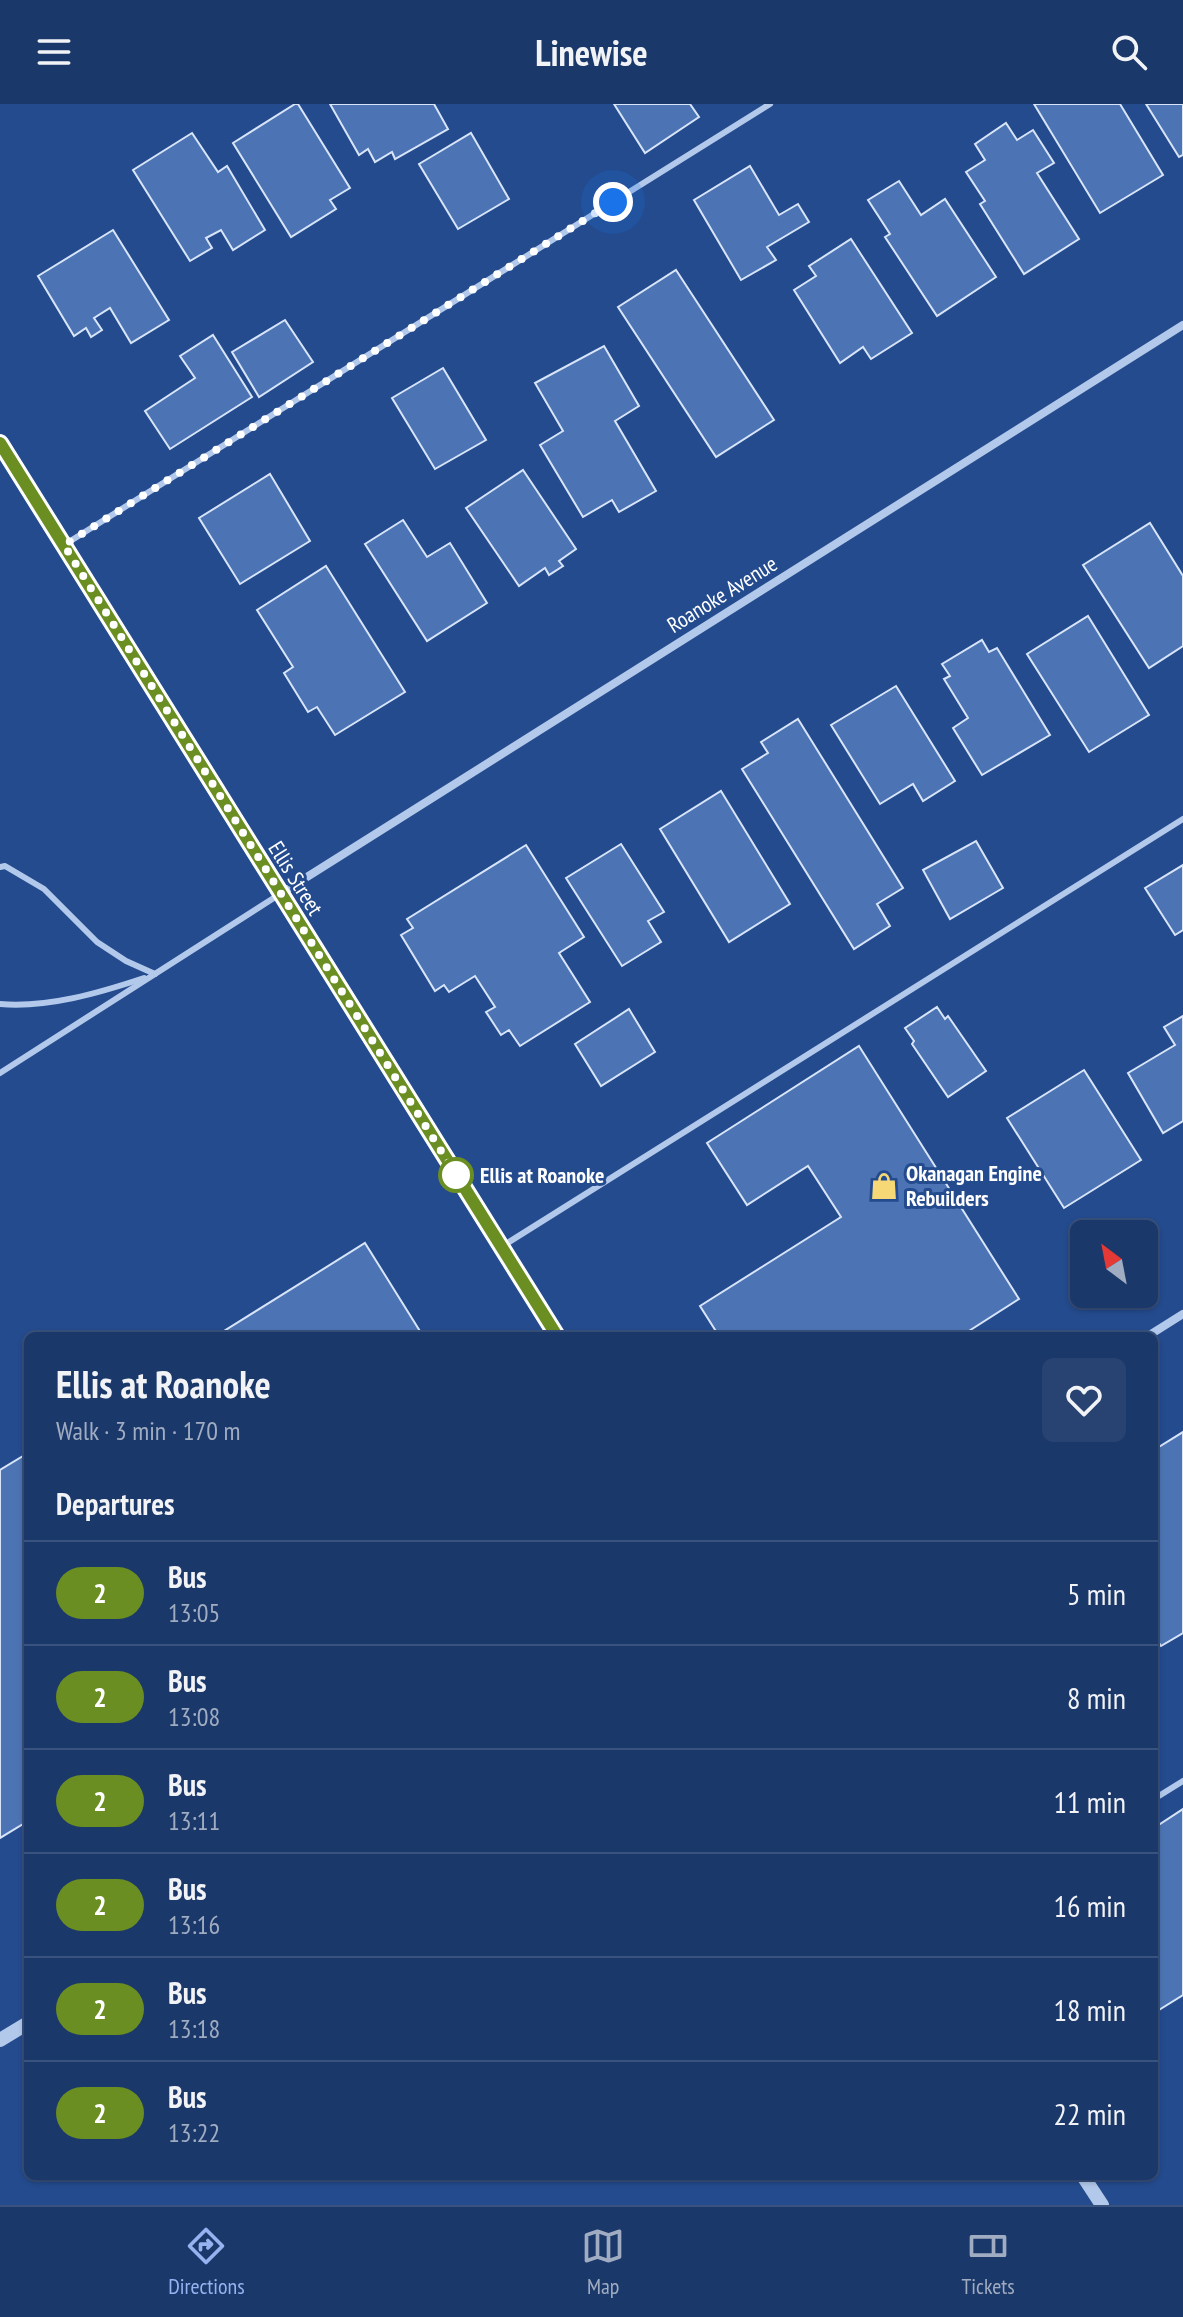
<!DOCTYPE html>
<html lang="en">
<head>
<meta charset="utf-8">
<style>
	:root { --surface:#1b386a; --page:#284372; --text:#f1f3f6; --muted:#a0acc1; --line:#39527e; --accent:#95b2f1 }
	body { margin:0; font-family:"PT Sans Narrow",sans-serif; background:var(--page); color:var(--text); height:100vh; display:flex; flex-direction:column; font-size:30px; white-space:nowrap }
	* { box-sizing:border-box; margin:0 }
	p { font-size:26px; color:var(--muted) }
	.icon { flex:none; width:44px; height:44px; fill:none; stroke:currentColor; stroke-width:2; stroke-linecap:round; stroke-linejoin:round }
	.map { position:relative; flex:1; overflow:hidden }
	.sheet { position:absolute; left:24px; top:1228px; width:1134px; height:848px; display:flex; flex-direction:column; background:var(--surface); border-radius:12px; box-shadow:0 2px 6px #0004,0 0 0 2px var(--line) }
	.sheet>* { flex:none }
	.badge { padding:0 16px; border-radius:26px; font-size:28px; line-height:52px }
	.needle { width:52px; rotate:328deg }
	.fabs { position:absolute; left:1070px; top:1116px; display:grid; gap:16px }
	.fabs a { display:grid; place-items:center; width:88px; height:88px; border-radius:12px; background:var(--surface); box-shadow:0 2px 6px #0004,0 0 0 2px var(--line); font-size:40px }
	.you { position:absolute; width:40px; height:40px; margin:-20px; border:6px solid #fff; border-radius:50%; background:#1a73e8; box-shadow:0 0 0 12px #1a73e833 }
	.map>.badge { position:absolute; translate:-50% -50%; box-shadow:0 0 0 4px #fff }
	h2 { padding:0 32px; font-size:30px; line-height:72px }
	.round { display:grid; place-items:center; flex:none; width:84px; height:84px; border-radius:12px; background:var(--page) }
	.overview { display:flex; align-items:center; justify-content:space-between; height:136px; padding:0 32px }
	h1 { font-size:38px; font-weight:800; line-height:60px }
	ul { padding:0; list-style:none }
	li { display:flex; align-items:center; gap:24px; height:104px; padding:0 32px; border-top:2px solid var(--line) }
	li div { flex:1 }
	li b { display:block; font-size:30px }
	li em { font-style:normal }
	li .badge { min-width:88px; font-weight:700; text-align:center }
	header { display:flex; justify-content:space-between; align-items:center; height:104px; padding:0 32px; background:var(--surface); font-size:36px; font-weight:800 }
	.tab-bar { display:flex; justify-content:space-around; align-items:center; height:112px; border-top:2px solid var(--line); background:var(--surface); font-size:22px; color:var(--muted) }
	.tab-bar a { display:grid; justify-items:center; gap:4px }
	.tab-bar .on { color:var(--accent) }
	.map>svg:first-child { display:block }
	.building { fill:#4c74b4; stroke:#d8e5f8; stroke-width:2 }
	.lines { fill:none; stroke-linecap:round; stroke-linejoin:round }
	.service { stroke:#b3c9eb; stroke-width:6 }
	.minor { stroke:#b3c9eb; stroke-width:8 }
	.tertiary { stroke:#b3c9eb; stroke-width:14 }
	.line-casing { stroke:#fff; stroke-width:18 }
	.line { stroke:#6b8e23; stroke-width:12 }
	.walk { stroke:#fff; stroke-width:8; stroke-dasharray:0 14.4 }
	.stop-dot { fill:#fff; stroke:#6b8e23; stroke-width:4 }
	.labels { text-anchor:middle; stroke-width:6; stroke-linejoin:round; paint-order:stroke }
	.street-label { font-size:22px; fill:#fff; stroke:#244b8e }
	.poi-label { font-size:22px; font-weight:bold; fill:#fff; stroke:#244b8e; text-anchor:start }
	.stop-label { font-size:22px; font-weight:bold; fill:#fff; stroke:#244b8e; text-anchor:start }
</style>
</head>
<body>
<header><svg class="icon" aria-label="menu" viewBox="0 0 24 24"><path d="M4 6h16M4 12h16M4 18h16"/></svg>Linewise<svg class="icon" aria-label="search" viewBox="0 0 24 24"><circle cx="10" cy="10" r="6"/><path d="M15 15l6 6"/></svg></header>
<div class="map">
<svg width="1183" height="2101" viewBox="0 0 1183 2101">
	<rect width="100%" height="100%" fill="#244b8e"/>
	<g class="building">
		<polygon points="295,0 298,0 350,84 330,96 336,105 291,133 233,39"/>
		<polygon points="330,0 434,0 448,25 395,55 392,48 375,58 368,45 359,51"/>
		<polygon points="614,0 690,0 699,13 645,49"/>
		<polygon points="1034,0 1120,0 1163,71 1100,109"/>
		<polygon points="1146,0 1183,0 1183,51 1179,53"/>
		<polygon points="1006,19 1017,36 1033,26 1054,59 1037,69 1079,135 1024,170 980,100 985,97 966,68 985,56 975,40"/>
		<polygon points="192,29 218,68 227,62 265,126 233,146 221,126 206,134 212,144 190,157 133,66"/>
		<polygon points="471,29 509,95 458,125 419,60"/>
		<polygon points="750,62 779,111 798,100 809,118 767,143 776,156 741,176 694,96"/>
		<polygon points="899,77 921,111 945,95 996,173 937,212 885,133 890,130 868,96"/>
		<polygon points="113,126 169,216 131,239 110,204 94,214 102,226 91,233 86,224 74,232 38,172"/>
		<polygon points="851,135 912,229 871,255 863,243 840,259 794,186 816,172 809,162"/>
		<polygon points="676,166 774,316 716,353 618,203"/>
		<polygon points="285,216 313,258 259,293 232,248"/>
		<polygon points="213,231 252,293 170,345 145,307 195,274 180,252"/>
		<polygon points="604,242 639,302 615,317 656,387 619,408 612,396 583,413 540,341 563,327 535,279"/>
		<polygon points="443,264 486,336 435,365 392,294"/>
		<polygon points="523,366 576,445 559,457 563,462 549,471 545,464 519,482 466,404"/>
		<polygon points="270,370 310,437 240,480 199,414"/>
		<polygon points="403,416 427,453 450,439 487,499 427,537 365,440"/>
		<polygon points="1150,419 1183,472 1183,542 1149,564 1083,461"/>
		<polygon points="326,462 405,588 335,631 317,603 308,608 284,569 293,563 257,506"/>
		<polygon points="1088,512 1149,611 1089,648 1027,550"/>
		<polygon points="982,536 989,548 997,544 1050,631 982,671 953,624 968,614 944,575 950,572 942,560"/>
		<polygon points="896,582 955,677 923,697 913,680 880,700 831,621"/>
		<polygon points="798,615 903,784 877,800 890,822 854,845 742,665 768,649 761,638"/>
		<polygon points="721,687 790,800 729,838 660,725"/>
		<polygon points="976,737 1003,784 950,815 923,766"/>
		<polygon points="621,740 664,808 648,817 661,838 622,862 566,774"/>
		<polygon points="526,741 584,833 559,849 590,898 520,942 509,926 501,931 486,908 495,903 475,872 449,888 444,881 435,887 401,831 413,824 407,815"/>
		<polygon points="1183,761 1183,826 1175,831 1145,784"/>
		<polygon points="937,903 945,915 948,912 986,967 948,993 912,940 914,937 905,924"/>
		<polygon points="629,905 655,948 601,982 575,940"/>
		<polygon points="1183,912 1183,1017 1163,1029 1128,969 1175,941 1164,923"/>
		<polygon points="859,942 1019,1195 961,1232 719,1232 700,1202 841,1113 808,1062 747,1101 707,1039"/>
		<polygon points="1084,966 1141,1056 1064,1104 1007,1014"/>
		<polygon points="365,1139 423,1232 216,1232"/>
		<polygon points="1183,1328 1183,1529 1161,1542 1154,1531 1154,1346"/>
		<polygon points="28,1349 28,1717 0,1734 0,1366"/>
		<polygon points="1183,1705 1183,1891 1154,1909 1154,1724"/>
	</g>
	<g class="lines">
		<g class="service">
			<polyline points="64,441 770,0"/>
			<polyline points="0,763 5,762 44,785 97,838 126,857 155,870"/>
			<path d="M0 900C48 904 99 889 144 874"/>
			<polyline points="0,969 280,790"/>
			<polyline points="501,1143 1183,715"/>
			<polyline points="1154,1695 1183,1677"/>
		</g>
		<g class="minor">
			<polyline points="280,790 1183,221"/>
			<polyline points="1148,1232 1183,1210"/>
		</g>
		<g class="tertiary">
			<polyline points="0,339 557,1232"/>
			<polyline points="0,1936 28,1919"/>
			<polyline points="1083,2072 1102,2101"/>
		</g>
	</g>
	<g class="lines">
		<g class="line-casing">
			<polyline id="line" points="0,339 557,1232"/>
		</g>
		<use href="#line" class="line"/>
		<polyline class="walk" points="456,1071 64,441 613,98"/>
	</g>
	<defs>
		<g id="shop-bare" transform="scale(2.16)"><path d="M-5-2.5h2.3a2.7 3.5 0 0 1 5.4 0H5L5.5 6h-11ZM-1.5-2.5h3a1.5 2.3 0 0 0-3 0Z" fill="#f6d976" stroke="#244b8e" stroke-width="2.5" paint-order="stroke"/></g>
	</defs>
	<g fill-rule="evenodd">
		<use href="#shop-bare" x="884" y="1082"/>
	</g>
	<circle class="stop-dot" cx="456" cy="1071" r="16"/>
	<g class="labels">
		<g class="street-label">
			<text transform="translate(722 490) rotate(-32)" y="8">Roanoke Avenue</text>
			<text transform="translate(296 774) rotate(58)" y="8">Ellis Street</text>
		</g>
		<g class="poi-label">
			<text x="906" y="1077">Okanagan Engine<tspan x="906" dy="25">Rebuilders</tspan></text>
		</g>
		<g class="stop-label">
			<text x="480" y="1079">Ellis at Roanoke</text>
		</g>
	</g>
</svg>
<div class="fabs">
<a><svg class="needle" viewBox="-14 -14 28 28"><path d="M0-13l5 13h-10z" fill="#e53935"/><path d="M0 13l5-13h-10z" fill="#a0acc1"/></svg></a>
</div>
<div class="you" style="left:613px;top:98px"></div>
<section class="sheet">
<div class="overview"><div><h1>Ellis at Roanoke</h1><p>Walk · 3 min · 170 m</p></div><a class="round"><svg class="icon" aria-label="heart" viewBox="0 0 24 24"><path d="M12 20l-8-8c-3-5 5-10 8-4 3-6 11-1 8 4z"/></svg></a></div>
<h2>Departures</h2>
<ul>
<li><span class="badge" style="background:#6b8e23;color:#fff">2</span><div><b>Bus</b><p>13:05</p></div><em>5 min</em></li>
<li><span class="badge" style="background:#6b8e23;color:#fff">2</span><div><b>Bus</b><p>13:08</p></div><em>8 min</em></li>
<li><span class="badge" style="background:#6b8e23;color:#fff">2</span><div><b>Bus</b><p>13:11</p></div><em>11 min</em></li>
<li><span class="badge" style="background:#6b8e23;color:#fff">2</span><div><b>Bus</b><p>13:16</p></div><em>16 min</em></li>
<li><span class="badge" style="background:#6b8e23;color:#fff">2</span><div><b>Bus</b><p>13:18</p></div><em>18 min</em></li>
<li><span class="badge" style="background:#6b8e23;color:#fff">2</span><div><b>Bus</b><p>13:22</p></div><em>22 min</em></li>
</ul>
</section>
</div>
<nav class="tab-bar">
<a class="on"><svg class="icon" aria-label="directions" viewBox="0 0 24 24"><path d="M12 3l9 9-9 9-9-9zM9 14v-3h6M13 9l2 2-2 2"/></svg>Directions</a>
<a><svg class="icon" aria-label="map" viewBox="0 0 24 24"><path d="M3 6l6-2 6 2 6-2v14l-6 2-6-2-6 2zM9 4v14M15 6v14"/></svg>Map</a>
<a><svg class="icon" aria-label="tickets" viewBox="0 0 24 24"><path d="M3 7h18v10H3zM15 7v10"/></svg>Tickets</a>
</nav>
</body>
</html>
